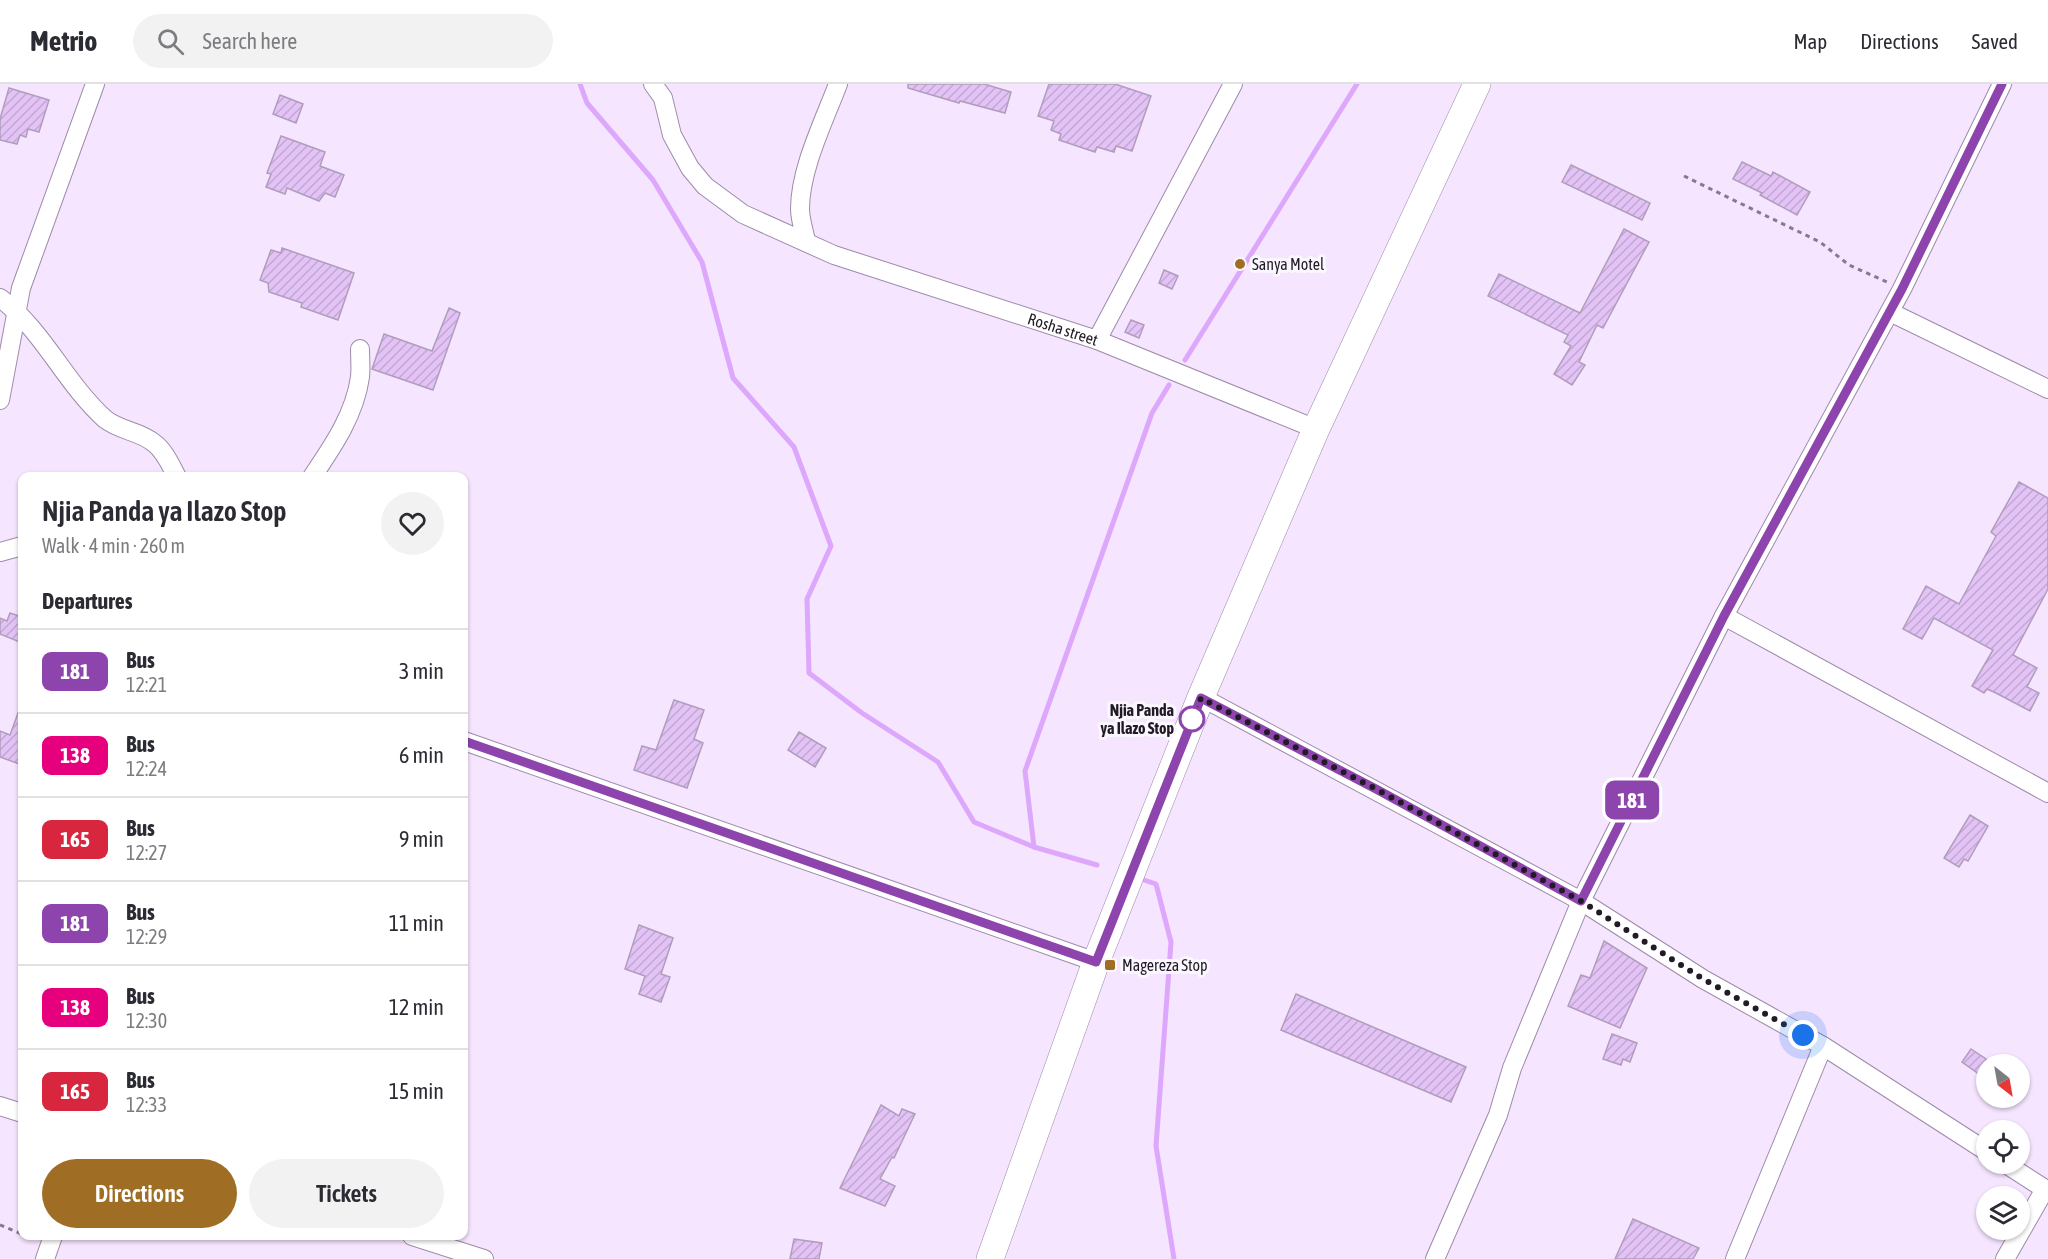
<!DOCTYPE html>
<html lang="en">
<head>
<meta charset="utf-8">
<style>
	:root { --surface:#fff; --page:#f2f2f3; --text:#2b2b33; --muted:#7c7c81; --line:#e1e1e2; --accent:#9f6d23 }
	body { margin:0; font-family:"Asap Condensed",sans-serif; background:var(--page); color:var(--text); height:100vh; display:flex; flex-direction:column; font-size:22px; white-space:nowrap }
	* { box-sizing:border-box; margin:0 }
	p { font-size:20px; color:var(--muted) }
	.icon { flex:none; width:33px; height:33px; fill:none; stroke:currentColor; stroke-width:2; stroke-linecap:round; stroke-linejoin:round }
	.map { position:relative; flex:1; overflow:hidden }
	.side { position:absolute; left:18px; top:388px; width:450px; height:768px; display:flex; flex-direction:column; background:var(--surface); border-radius:12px; box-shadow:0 2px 4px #0004 }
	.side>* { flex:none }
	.badge { padding:0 12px; border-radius:9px; font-size:21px; line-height:39px }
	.needle { width:39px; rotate:149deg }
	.fabs { position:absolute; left:1976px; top:970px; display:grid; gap:12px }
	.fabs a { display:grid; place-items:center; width:54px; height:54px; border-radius:50%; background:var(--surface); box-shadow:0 2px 4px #0004; font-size:30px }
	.you { position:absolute; width:30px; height:30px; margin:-15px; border:4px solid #fff; border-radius:50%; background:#1a73e8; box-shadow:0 0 0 9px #1a73e833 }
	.map>.badge { position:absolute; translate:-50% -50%; box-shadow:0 0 0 3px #fff }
	h2 { padding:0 24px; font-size:22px; line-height:54px }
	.round { display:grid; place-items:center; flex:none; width:63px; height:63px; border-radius:32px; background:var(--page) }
	.overview { display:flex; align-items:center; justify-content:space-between; height:102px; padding:0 24px }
	h1 { font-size:28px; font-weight:600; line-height:45px }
	.button { display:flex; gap:12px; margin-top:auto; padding:12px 24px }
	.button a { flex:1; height:69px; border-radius:36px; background:var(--accent); color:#fff; font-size:24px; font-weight:600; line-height:69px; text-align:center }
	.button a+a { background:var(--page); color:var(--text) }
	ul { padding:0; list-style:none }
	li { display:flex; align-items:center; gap:18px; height:84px; padding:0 24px; border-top:2px solid var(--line) }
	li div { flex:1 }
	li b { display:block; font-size:22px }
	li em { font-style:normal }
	li .badge { min-width:66px; font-weight:700; text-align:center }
	header { display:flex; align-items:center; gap:36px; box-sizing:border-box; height:84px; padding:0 30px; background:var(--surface); border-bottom:2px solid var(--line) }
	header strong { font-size:28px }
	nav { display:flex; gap:33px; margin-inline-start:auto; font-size:21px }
	.search { width:420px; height:54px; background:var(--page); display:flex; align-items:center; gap:15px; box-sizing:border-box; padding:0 21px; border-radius:33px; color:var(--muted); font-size:22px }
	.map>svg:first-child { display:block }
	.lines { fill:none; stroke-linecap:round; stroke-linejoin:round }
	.stream { stroke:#dda7fc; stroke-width:5 }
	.building { fill:url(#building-hatch); stroke:#b09dbc; stroke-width:1.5 }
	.minor-casing { stroke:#9d8aa9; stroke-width:20 }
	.highway-casing { stroke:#9d8aa9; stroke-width:28 }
	.path { stroke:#867a8d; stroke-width:3; stroke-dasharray:4.5 4.5; stroke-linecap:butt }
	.minor { stroke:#fff; stroke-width:18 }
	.highway { stroke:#fff; stroke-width:27 }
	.line-casing { stroke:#fff; stroke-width:14 }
	.line { stroke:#8e44ad; stroke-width:9 }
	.walk { stroke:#221b27; stroke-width:6; stroke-dasharray:0 10.8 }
	.poi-dot { fill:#9f6d23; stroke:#fbf7fe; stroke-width:2 }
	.stop-dot { fill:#fff; stroke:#8e44ad; stroke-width:3 }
	.labels { text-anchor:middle; stroke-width:6; stroke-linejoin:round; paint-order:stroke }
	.poi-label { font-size:16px; fill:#221b27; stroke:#fbf7fe; text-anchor:start }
	.street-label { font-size:16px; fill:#221b27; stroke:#fbf7fe }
	.stop-label { font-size:16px; font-weight:bold; fill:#221b27; stroke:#fbf7fe; text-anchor:end }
</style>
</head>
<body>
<header>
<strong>Metrio</strong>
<div class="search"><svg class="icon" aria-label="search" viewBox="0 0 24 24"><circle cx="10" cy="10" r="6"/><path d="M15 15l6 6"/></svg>Search here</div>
<nav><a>Map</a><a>Directions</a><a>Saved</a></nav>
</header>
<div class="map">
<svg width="2048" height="1175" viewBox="0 0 2048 1175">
	<defs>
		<pattern id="building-hatch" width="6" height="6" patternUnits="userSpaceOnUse" patternTransform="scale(1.5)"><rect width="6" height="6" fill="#e3c3f6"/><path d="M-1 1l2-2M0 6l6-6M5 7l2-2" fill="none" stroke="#c2a7d3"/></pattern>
	</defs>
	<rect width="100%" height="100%" fill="#f5e5ff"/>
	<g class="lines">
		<g class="stream">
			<polyline points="580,0 587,19 653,96 702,178 733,294 794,363 831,462 807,515 809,589 862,629 938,678 974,738 1034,763"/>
			<polyline points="1185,276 1357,0"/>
			<polyline points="1097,781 1034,763 1025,687 1152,329 1169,301"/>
			<polyline points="1144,796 1156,800 1171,858 1156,1062 1174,1175"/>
		</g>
	</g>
	<g class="building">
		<polygon points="908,0 984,0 1011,8 1005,29 960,17 959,19 908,4"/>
		<polygon points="1049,0 1115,0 1151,12 1132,67 1116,62 1114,68 1097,63 1095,68 1059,56 1061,50 1051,46 1054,37 1038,32"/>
		<polygon points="9,4 49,16 39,48 28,45 26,53 20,51 17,60 0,56 0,35"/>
		<polygon points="280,11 303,20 296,39 273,30"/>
		<polygon points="281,52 325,68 320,82 344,91 335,113 325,109 319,117 287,104 285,110 266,103 271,90 267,89"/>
		<polygon points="1742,78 1771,92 1773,88 1810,108 1797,131 1760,111 1762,109 1733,95"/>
		<polygon points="1571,81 1650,119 1642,136 1562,98"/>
		<polygon points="1624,145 1649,158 1603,244 1597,241 1579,278 1585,281 1572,301 1554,290 1571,262 1564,258 1568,251 1488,212 1499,190 1580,229"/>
		<polygon points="282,164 354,189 338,236 301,223 302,219 269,208 268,199 260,196 271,166 281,169"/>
		<polygon points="1164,186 1178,192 1172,205 1159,199"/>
		<polygon points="449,224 460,229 433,306 372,285 384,250 432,267"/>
		<polygon points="1131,236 1144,241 1139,254 1125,248"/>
		<polygon points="2019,398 2048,414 2048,505 2013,571 2037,584 2027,603 2039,609 2030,627 1996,609 1987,605 1984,609 1972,602 1993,566 1934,534 1922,555 1903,545 1926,502 1959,520 1996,452 1991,448"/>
		<polygon points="10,529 22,533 22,559 0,550 0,534 7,537"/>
		<polygon points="674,616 704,626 694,655 703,659 687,704 634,686 642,662 656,666"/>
		<polygon points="21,621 22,621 22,681 0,673 0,647 10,651"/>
		<polygon points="799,648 826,664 815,683 788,666"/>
		<polygon points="1970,731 1988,742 1968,777 1964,775 1959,783 1944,774"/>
		<polygon points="639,841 673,854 661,890 670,893 661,918 639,910 645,892 625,885"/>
		<polygon points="1604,857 1647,884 1620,944 1568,922 1581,891 1590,894"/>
		<polygon points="1296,910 1466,983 1451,1018 1281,946"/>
		<polygon points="1612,950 1637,959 1630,978 1623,975 1621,981 1603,975"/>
		<polygon points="1971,965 1986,975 1986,995 1962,978"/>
		<polygon points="881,1021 899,1032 902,1025 915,1030 894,1074 892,1073 880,1095 895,1102 885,1122 840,1104"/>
		<polygon points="1633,1135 1699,1164 1693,1175 1615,1175"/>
		<polygon points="794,1155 822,1159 819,1175 790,1175"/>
	</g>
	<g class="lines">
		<g class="minor-casing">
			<g id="minor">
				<path id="s1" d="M653 0 663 14 672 51 690 84 705 102 743 130 834 171 1097 256 1316 345"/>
				<path d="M806 157C804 147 800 135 800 125 800 85 824 37 838 0"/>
				<path d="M0 214C43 246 65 299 105 335 120 347 140 347 154 359 165 367 171 382 177 393"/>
				<polyline points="1890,228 2048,305"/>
				<polyline points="1097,256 1233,0"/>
				<polyline points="0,316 21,204 95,0"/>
				<path d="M312 393C333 362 355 330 360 293 361 284 360 274 360 265"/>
				<polyline points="0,468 22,462"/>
				<polyline points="1724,532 2048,709"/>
				<polyline points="1201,613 1581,817 1703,895 1823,962 1986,1067"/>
				<polyline points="464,657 1096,878"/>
				<polyline points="0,1022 22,1029"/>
				<polyline points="2006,1080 2048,1107"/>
				<polyline points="412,1152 484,1175"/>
				<polyline points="45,1175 53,1152"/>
				<polyline points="1435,1175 1498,1031 1512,984 1581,817 1724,532 1902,205 2002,0"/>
				<polyline points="1735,1175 1823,962"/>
				<polyline points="2005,1175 2045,1105"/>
			</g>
		</g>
		<g class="highway-casing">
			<polyline id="highway" points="990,1175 1096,878 1201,613 1316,345 1477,0"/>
		</g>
		<g class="path">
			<polyline points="1684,92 1820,158 1849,181 1887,198"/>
			<polyline points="0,1141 22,1150"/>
			<polyline points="28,1152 34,1155"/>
		</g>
		<use href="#minor" class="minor"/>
		<use href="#highway" class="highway"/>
	</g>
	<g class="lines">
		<g class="line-casing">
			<polyline id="line" points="464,657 1096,878 1201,614 1376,705 1581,817 1724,532 1902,205 2002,0"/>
		</g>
		<use href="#line" class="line"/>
		<polyline class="walk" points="1192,635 1201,614 1376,705 1581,817 1703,895 1803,951"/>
	</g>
	<g class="poi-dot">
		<circle cx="1240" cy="180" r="6"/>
		<rect x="1104" y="875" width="12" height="12" rx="3"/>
	</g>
	<circle class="stop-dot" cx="1192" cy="635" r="12"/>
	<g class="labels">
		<g class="poi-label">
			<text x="1252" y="186">Sanya Motel</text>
			<text x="1122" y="887">Magereza Stop</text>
		</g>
		<g class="street-label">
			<text dy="6" stroke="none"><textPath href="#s1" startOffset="504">Rosha street</textPath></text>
		</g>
		<g class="stop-label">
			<text x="1174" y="632">Njia Panda<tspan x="1174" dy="18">ya Ilazo Stop</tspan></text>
		</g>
	</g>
</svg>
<div class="fabs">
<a><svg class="needle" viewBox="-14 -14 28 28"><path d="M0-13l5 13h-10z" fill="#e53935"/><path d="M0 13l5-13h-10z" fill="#7c7c81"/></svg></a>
<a><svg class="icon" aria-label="locate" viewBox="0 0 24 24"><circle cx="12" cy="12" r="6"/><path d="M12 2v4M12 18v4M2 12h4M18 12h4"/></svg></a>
<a><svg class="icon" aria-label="layers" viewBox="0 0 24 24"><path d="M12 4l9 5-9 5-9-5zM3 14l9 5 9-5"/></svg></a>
</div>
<div class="you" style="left:1803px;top:951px"></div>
<b class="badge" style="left:1632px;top:716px;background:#8e44ad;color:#fff">181</b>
<section class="side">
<div class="overview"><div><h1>Njia Panda ya Ilazo Stop</h1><p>Walk · 4 min · 260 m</p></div><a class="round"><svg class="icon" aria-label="heart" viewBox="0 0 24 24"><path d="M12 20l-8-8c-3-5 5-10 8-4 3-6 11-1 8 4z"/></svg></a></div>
<h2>Departures</h2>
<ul>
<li><span class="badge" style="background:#8e44ad;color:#fff">181</span><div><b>Bus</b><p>12:21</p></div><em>3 min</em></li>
<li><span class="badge" style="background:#e6007e;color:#fff">138</span><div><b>Bus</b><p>12:24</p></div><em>6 min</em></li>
<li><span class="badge" style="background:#d7263d;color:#fff">165</span><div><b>Bus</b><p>12:27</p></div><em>9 min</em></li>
<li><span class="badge" style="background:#8e44ad;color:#fff">181</span><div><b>Bus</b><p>12:29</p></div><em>11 min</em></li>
<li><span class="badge" style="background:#e6007e;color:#fff">138</span><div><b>Bus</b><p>12:30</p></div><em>12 min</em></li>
<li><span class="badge" style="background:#d7263d;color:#fff">165</span><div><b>Bus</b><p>12:33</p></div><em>15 min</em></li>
</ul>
<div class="button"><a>Directions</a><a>Tickets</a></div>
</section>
</div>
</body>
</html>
